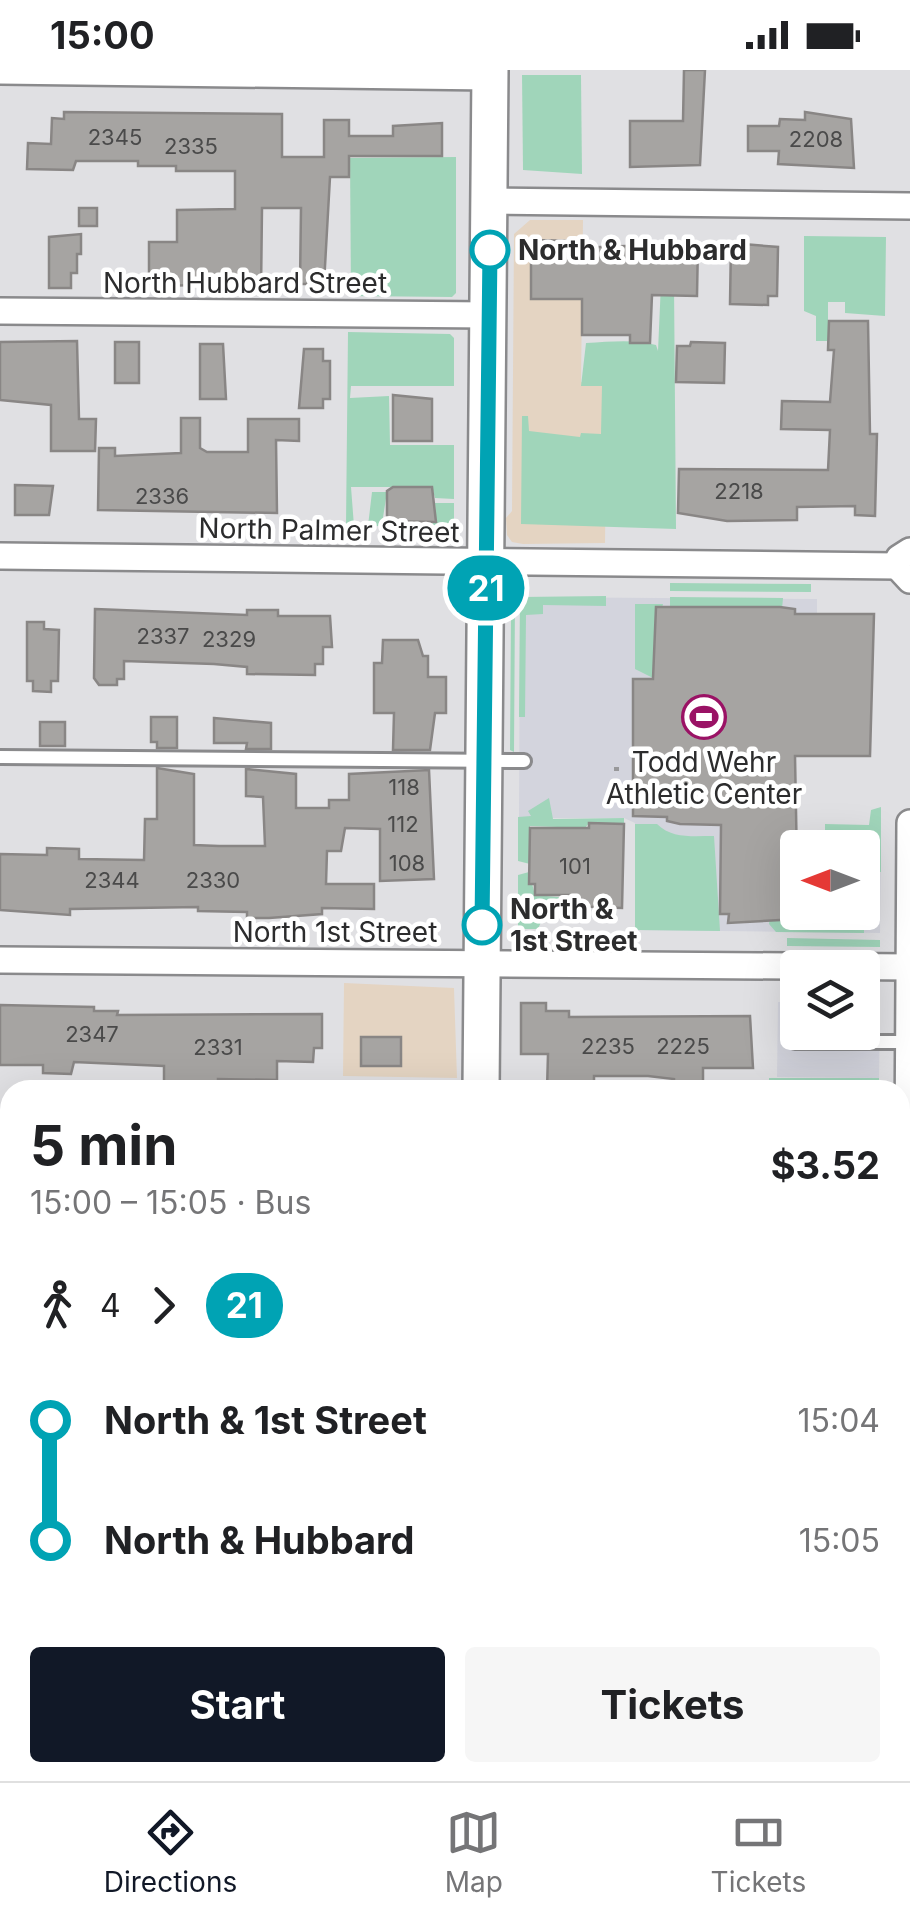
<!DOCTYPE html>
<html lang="en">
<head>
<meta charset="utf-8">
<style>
	:root { --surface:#fff; --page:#f6f6f6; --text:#202124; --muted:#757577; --line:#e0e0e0; --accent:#111827 }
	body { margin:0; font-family:Inter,sans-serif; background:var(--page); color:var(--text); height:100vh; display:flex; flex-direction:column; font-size:38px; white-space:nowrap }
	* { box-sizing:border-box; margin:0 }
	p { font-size:32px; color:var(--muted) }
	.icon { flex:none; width:55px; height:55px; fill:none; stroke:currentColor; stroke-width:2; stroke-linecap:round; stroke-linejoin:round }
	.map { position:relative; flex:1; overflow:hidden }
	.side { position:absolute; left:0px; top:1010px; width:910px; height:702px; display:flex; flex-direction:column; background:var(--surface); border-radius:30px 30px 0 0; box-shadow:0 10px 40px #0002 }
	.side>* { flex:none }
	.badge { padding:0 20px; border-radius:32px; font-size:35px; line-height:65px }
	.needle { width:65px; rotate:270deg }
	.buttons { position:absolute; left:780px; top:760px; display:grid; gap:20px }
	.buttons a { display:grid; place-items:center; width:100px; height:100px; border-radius:10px; background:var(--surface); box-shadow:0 10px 40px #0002; font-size:50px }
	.map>.badge { position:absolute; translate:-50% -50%; box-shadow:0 0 0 5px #fff }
	.legs { display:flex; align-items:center; gap:15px; height:110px; padding:0 30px; font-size:32px }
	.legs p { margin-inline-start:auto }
	.overview { display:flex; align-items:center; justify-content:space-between; height:170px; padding:0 30px }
	h1 { font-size:55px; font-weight:700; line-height:75px }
	.button { display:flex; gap:20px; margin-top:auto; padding:20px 30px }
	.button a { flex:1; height:115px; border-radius:10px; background:var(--accent); color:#fff; font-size:40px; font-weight:700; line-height:115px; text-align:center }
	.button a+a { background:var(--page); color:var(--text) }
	ul { padding:0 30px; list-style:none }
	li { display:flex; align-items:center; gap:35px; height:120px; font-size:38px }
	li i { display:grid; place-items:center; width:15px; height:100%; margin:0 12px; background:currentColor }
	li i::after { content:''; width:25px; height:25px; margin:-12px; border:8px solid; border-radius:50%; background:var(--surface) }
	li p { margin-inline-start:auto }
	li:first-child i { background:linear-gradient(#0000 50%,currentColor 0) }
	li:last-child i { background:linear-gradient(currentColor 50%,#0000 0) }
	.status { display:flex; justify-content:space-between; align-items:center; height:70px; padding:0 50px; background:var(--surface); direction:ltr }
	.status svg { height:28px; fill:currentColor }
	.tab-bar { display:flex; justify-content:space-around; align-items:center; height:140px; border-top:2px solid var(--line); background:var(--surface); font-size:28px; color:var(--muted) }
	.tab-bar a { display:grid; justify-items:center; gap:5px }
	.tab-bar .selected { color:var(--accent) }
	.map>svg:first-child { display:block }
	.commercial { fill:#e4d4c2 }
	.built { fill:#d3d4dd; fill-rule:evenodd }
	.green { fill:#a0d5ba }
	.building { fill:#a6a4a2; stroke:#898685; stroke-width:2.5 }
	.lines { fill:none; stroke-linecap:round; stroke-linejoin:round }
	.service-casing { stroke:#8a8a8c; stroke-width:18 }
	.minor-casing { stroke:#8a8a8c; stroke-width:30 }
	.secondary-casing { stroke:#8a8a8c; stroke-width:40 }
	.path { stroke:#98989a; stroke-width:4; stroke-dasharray:5 8; stroke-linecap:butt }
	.service { stroke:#fff; stroke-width:12 }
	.minor { stroke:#fff; stroke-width:25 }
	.secondary { stroke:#fff; stroke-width:35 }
	.line-1-casing { stroke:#fff; stroke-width:22 }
	.line-1 { stroke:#00a3b4; stroke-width:15 }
	.stop-1-dot { fill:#fff; stroke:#00a3b4; stroke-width:5 }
	.labels { text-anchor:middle; stroke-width:9; stroke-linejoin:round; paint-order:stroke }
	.number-label { font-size:22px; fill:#4a4a4a }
	.stop-label { font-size:28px; font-weight:bold; fill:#2c2c2d; stroke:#fff; text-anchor:start }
	.street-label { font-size:28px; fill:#2c2c2d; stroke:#fff }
	.poi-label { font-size:28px; fill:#2c2c2d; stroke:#fff }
</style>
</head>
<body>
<div class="status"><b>15:00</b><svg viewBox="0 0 49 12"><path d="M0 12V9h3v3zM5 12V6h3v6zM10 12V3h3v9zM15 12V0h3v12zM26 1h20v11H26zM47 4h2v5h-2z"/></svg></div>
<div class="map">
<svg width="910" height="1711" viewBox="0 0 910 1711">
	<rect width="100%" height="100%" fill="#e0e0e3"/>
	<g class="commercial">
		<polygon points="530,150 583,150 581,312 607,313 605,473 523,474 512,472 507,465 506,448 512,441 514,164"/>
		<polygon points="344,913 454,918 457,1008 343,1006"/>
		<rect x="0" y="1313" width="10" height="352"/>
	</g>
	<g class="built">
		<path d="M520 527 817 529V558L761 766 881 767 880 863 635 860V753L624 748H519ZM798 778H862V842H798Z"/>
		<polygon points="778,932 797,932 798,962 862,962 863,933 880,933 879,1008 777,1007"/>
	</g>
	<g class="green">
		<polygon points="522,5 581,5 582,104 523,100"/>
		<polygon points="456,87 456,223 452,227 351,226 350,88"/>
		<polygon points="804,166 886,167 885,246 845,243 845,232 828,232 828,271 816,271 816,246 804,241"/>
		<path d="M661 213H674L676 459 521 454 522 346H528L529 361 580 367 581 363 601 364 602 316H581L586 273C611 272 632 269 656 275L658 281Z"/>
		<polygon points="348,262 450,264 454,268 454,316 351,316 350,328 389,326 390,375 454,375 454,429 435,428 432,417 351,417 354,456 346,456"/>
		<polygon points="372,422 387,422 382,454 432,454 436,451 435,433 454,433 454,457 368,456"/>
		<polygon points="670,513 811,514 811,522 670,521"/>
		<polygon points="606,526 606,536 543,535 543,544 526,545 525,647 519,647 520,527"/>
		<polygon points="670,527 783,528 782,539 670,538"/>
		<polygon points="505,528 515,528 514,682 510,680 511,541"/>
		<polygon points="635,534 663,534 654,570 655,609 635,599"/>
		<polygon points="549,728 553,749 624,748 624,754 589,753 585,758 530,756 530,794 518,791 518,747 531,746 528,741"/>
		<polygon points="881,737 881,802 877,802 877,792 871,791 871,767 825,766 825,754 869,755 871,740"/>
		<path d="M635 754H657C672 769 693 766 714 766L720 861 635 860Z"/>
		<polygon points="529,802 535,825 569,828 549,833 538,859 518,859 518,805"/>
		<polygon points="770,844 783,849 858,849 864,846 864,863 776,862 769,854"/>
		<polygon points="787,868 880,870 880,877 787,876"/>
		<rect x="769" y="1008" width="110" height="12"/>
	</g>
	<g class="building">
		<polygon points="684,0 705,0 700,95 630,97 630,51 683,51"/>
		<polygon points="64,42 282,44 282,87 324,87 324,50 349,50 349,66 393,66 393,56 442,53 442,86 349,86 349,107 330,107 324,214 300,214 301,138 262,138 261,221 237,221 237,214 158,216 149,213 149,172 177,172 177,140 235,139 235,101 176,101 176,96 138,96 138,91 76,91 73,100 27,99 28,73 51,74 52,48 64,49"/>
		<polygon points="805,42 851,49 854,98 778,94 779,81 748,81 748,56 779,56 780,49 805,50"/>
		<rect x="79" y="138" width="18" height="18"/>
		<polygon points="81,164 81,184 77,184 77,203 71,203 71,218 49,218 49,167"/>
		<polygon points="531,170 576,171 576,178 698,173 697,226 652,225 650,273 630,273 630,265 582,265 582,229 531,229"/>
		<polygon points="731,173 778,177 777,226 768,226 768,235 730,234"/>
		<polygon points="829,251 868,251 870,364 877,364 875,446 855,445 855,436 797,437 797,450 727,451 678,443 679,399 828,400 830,360 781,359 782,331 830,332 834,280 828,280"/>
		<polygon points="77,271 79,349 96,349 95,381 51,381 51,335 0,330 0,272"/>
		<rect x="115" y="272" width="24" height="41"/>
		<polygon points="691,272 725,273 724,313 676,312 677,276 690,276"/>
		<polygon points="200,274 223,274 226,329 200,329"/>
		<polygon points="304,279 323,279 323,291 330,291 330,329 323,329 323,338 299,338"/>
		<polygon points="393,325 432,329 432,371 393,371"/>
		<polygon points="181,348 200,348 200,378 207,382 248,382 248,349 299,349 299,371 276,370 277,443 98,440 99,378 115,378 115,386 181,383"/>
		<polygon points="15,415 53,416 49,445 15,445"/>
		<polygon points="393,417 432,417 436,452 387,451 387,421"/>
		<polygon points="656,537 780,537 795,539 795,544 874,544 870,686 795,686 798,849 728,853 729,844 720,844 721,755 680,754 667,751 667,747 633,746 633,609 653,609"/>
		<polygon points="95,539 247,545 247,540 278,540 278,546 330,546 332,577 323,577 323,594 315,594 315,605 247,604 247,597 214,594 124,591 124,609 117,609 117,615 99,615 94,608"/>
		<polygon points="27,552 44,552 44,559 59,560 58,611 51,611 51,622 33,621 33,611 27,611"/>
		<polygon points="383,570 418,570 423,586 428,586 428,607 446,607 446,643 435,643 430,680 393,680 394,643 374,643 374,593 382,593"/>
		<polygon points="151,647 177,647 177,678 157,678 157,672 151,672"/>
		<polygon points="214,648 271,653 271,679 246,679 247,673 214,673"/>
		<rect x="40" y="652" width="25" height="24"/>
		<polygon points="157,698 194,704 194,775 219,776 265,776 263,727 246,726 246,699 296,704 296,738 329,738 329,730 349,730 349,704 429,700 434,809 380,811 380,759 345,758 341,781 327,781 326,814 374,814 374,839 322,838 322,844 269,848 247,848 247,842 198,841 198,837 70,839 70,845 0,840 0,784 47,785 47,778 79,779 79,789 144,790 145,749 157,749"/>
		<polygon points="589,753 624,754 622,838 569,836 570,825 535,825 535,814 529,814 530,758 589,758"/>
		<polygon points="521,933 546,933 546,941 569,941 569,947 750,946 753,998 703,998 703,1020 674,1020 674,1009 648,1006 594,1006 594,1020 547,1020 548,984 521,984"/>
		<polygon points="0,935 94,937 94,941 118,941 117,945 322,944 322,978 314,978 313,992 277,991 277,1010 218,1009 218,1020 164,1020 164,996 74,992 71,1004 43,1003 43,995 0,995"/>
		<rect x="361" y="967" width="40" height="29"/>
	</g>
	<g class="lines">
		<g class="service-casing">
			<g id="service">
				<polyline points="0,687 524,691"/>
				<polyline points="795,972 908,972"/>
				<polyline points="0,1090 10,1090"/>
				<polyline points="0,1492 10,1492"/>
				<polyline points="94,1711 94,1702"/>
			</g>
		</g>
		<g class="minor-casing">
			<g id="minor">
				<polyline points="0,1 490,7"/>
				<polyline points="490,131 910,136"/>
				<polyline points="0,241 489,245"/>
				<polyline points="910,481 899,488 897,496 910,510"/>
				<polyline points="0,486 897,496"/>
				<polyline points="0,890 910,897"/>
				<polyline points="0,1291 10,1291"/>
				<polyline points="904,1711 910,753"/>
			</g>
		</g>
		<g class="secondary-casing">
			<g id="secondary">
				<polyline points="481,1020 490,0"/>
				<polyline points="0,1693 10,1693"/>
				<polyline points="825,1702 910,1703"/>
				<polyline points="474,1711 475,1702"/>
			</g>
		</g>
		<polyline class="path" points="614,699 625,699"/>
		<use href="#service" class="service"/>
		<use href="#minor" class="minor"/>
		<use href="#secondary" class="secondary"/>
	</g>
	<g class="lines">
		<g class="line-1-casing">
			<polyline id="line-1" points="482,855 490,180"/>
		</g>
		<use href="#line-1" class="line-1"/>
	</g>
	<defs>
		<g id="stadium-ring" transform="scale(2.25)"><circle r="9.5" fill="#fff" stroke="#9a1265" stroke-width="1.5"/><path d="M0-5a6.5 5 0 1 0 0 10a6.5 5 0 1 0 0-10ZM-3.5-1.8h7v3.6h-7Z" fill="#9a1265"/></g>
	</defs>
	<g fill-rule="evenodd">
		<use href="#stadium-ring" x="704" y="647"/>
	</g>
	<g class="stop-1-dot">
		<circle cx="490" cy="180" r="18"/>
		<circle cx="482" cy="855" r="18"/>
	</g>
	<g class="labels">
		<g class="number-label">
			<text x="115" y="75">2345</text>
			<text x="816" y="77">2208</text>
			<text x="191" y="84">2335</text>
			<text x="739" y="429">2218</text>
			<text x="162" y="434">2336</text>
			<text x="163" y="574">2337</text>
			<text x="229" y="577">2329</text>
			<text x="404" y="725">118</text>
			<text x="403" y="762">112</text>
			<text x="407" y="801">108</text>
			<text x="575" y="804">101</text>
			<text x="112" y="818">2344</text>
			<text x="213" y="818">2330</text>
			<text x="92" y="972">2347</text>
			<text x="608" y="984">2235</text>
			<text x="683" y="984">2225</text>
			<text x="218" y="985">2331</text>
		</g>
		<g class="stop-label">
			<text x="518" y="190">North &amp; Hubbard</text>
			<text x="510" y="849">North &amp;<tspan x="510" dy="32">1st Street</tspan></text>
		</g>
		<g class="street-label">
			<text x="245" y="223">North Hubbard Street</text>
			<text transform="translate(329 460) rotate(1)" y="10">North Palmer Street</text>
			<text x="335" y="872">North 1st Street</text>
		</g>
		<g class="poi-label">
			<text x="704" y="702">Todd Wehr<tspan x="704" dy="32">Athletic Center</tspan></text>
		</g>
	</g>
</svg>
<div class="buttons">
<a><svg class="needle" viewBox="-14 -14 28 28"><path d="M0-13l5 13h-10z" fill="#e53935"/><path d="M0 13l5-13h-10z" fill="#757577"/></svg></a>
<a><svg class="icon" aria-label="layers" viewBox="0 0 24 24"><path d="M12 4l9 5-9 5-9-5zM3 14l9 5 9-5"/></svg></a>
</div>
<b class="badge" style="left:486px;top:518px;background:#00a3b4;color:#fff">21</b>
<section class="side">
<div class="overview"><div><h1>5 min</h1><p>15:00 – 15:05 · Bus</p></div><b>$3.52</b></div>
<div class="legs"><svg class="icon" aria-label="walk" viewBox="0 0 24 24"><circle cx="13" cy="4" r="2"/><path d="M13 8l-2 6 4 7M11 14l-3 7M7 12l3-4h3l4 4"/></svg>4<svg class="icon" aria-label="forward" viewBox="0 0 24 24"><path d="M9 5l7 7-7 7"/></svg><b class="badge" style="background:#00a3b4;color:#fff">21</b></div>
<ul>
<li><i style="color:#00a3b4"></i><b>North &amp; 1st Street</b><p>15:04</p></li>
<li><i style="color:#00a3b4"></i><b>North &amp; Hubbard</b><p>15:05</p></li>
</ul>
<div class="button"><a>Start</a><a>Tickets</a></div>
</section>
</div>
<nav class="tab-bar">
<a class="selected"><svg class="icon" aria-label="directions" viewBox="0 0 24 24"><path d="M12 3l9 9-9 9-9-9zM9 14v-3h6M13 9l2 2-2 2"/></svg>Directions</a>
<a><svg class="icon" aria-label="map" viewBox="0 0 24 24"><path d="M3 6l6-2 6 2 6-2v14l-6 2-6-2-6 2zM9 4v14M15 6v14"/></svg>Map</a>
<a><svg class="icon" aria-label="tickets" viewBox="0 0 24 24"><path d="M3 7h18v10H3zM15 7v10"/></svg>Tickets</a>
</nav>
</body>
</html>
